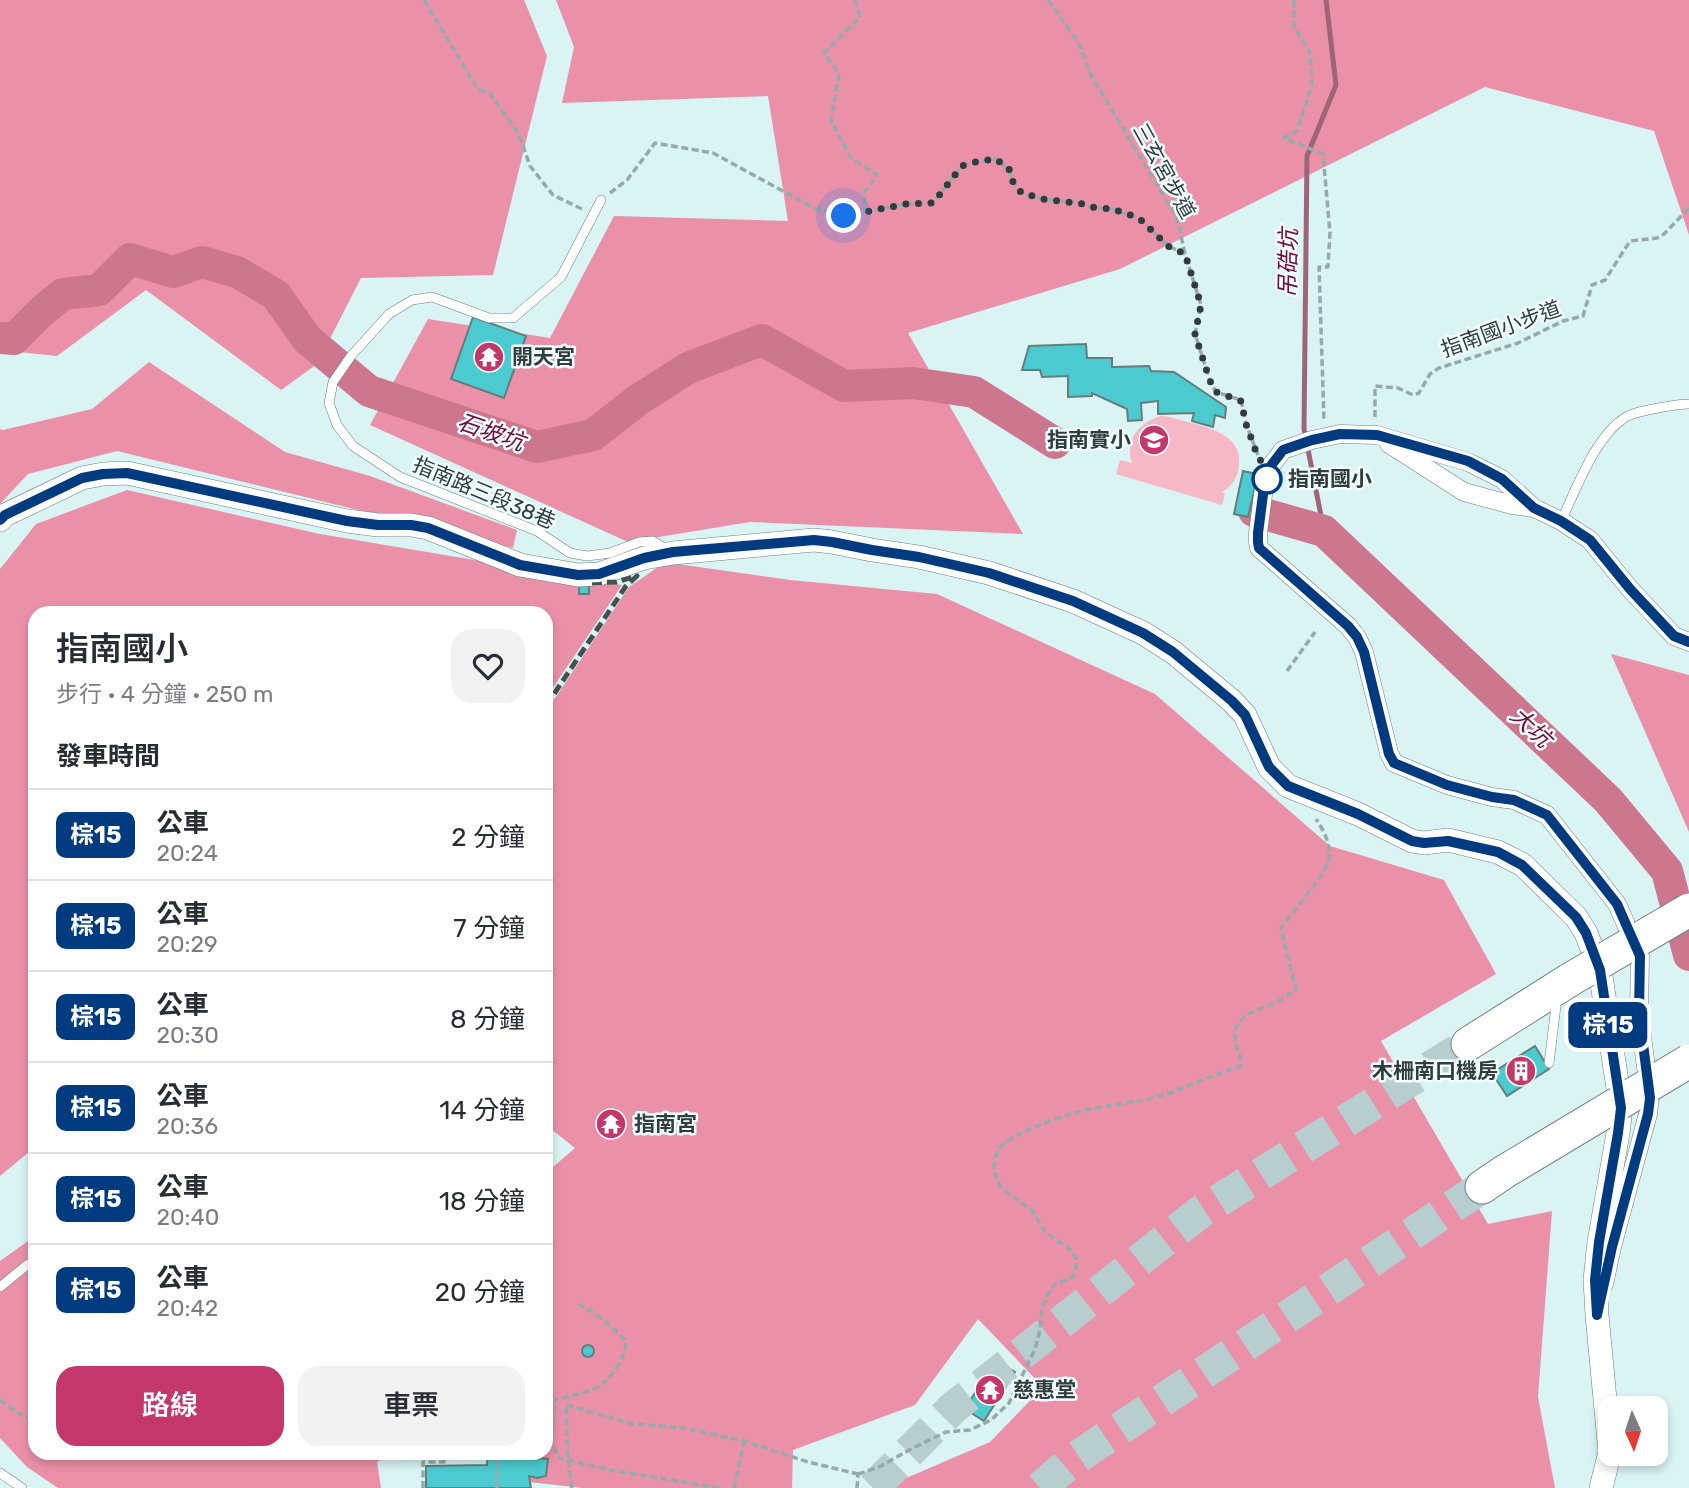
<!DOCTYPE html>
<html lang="zh-TW">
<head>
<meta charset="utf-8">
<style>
	:root { --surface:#fff; --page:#f2f2f3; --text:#2b2b33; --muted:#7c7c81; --line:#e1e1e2; --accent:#c3376b }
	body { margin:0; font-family:Rubik,"Noto Sans TC",sans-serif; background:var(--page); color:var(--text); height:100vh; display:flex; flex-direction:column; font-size:26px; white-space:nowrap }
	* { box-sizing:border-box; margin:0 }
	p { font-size:23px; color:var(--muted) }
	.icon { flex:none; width:38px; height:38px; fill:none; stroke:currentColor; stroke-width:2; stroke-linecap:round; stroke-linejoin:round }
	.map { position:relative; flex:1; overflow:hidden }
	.side { position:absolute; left:28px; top:606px; width:525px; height:854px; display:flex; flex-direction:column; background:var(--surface); border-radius:21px; box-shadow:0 4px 10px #0003 }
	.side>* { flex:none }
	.badge { padding:0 14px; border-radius:10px; font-size:24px; line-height:46px }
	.needle { width:46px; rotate:177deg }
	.tools { position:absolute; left:1598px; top:1396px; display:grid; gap:14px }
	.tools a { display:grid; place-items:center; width:70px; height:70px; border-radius:14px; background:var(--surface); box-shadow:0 4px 10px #0003; font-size:35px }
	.you { position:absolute; width:35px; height:35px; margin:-18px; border:5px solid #fff; border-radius:50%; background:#1a73e8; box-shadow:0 0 0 10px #1a73e833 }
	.map>.badge { position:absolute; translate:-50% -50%; box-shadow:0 0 0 4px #fff }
	h2 { padding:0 28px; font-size:26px; line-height:63px }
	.round { display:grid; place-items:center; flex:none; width:74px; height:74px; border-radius:21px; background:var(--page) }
	.summary { display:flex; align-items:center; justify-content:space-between; height:119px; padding:0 28px }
	h1 { font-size:33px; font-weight:600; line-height:52px }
	.cta { display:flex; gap:14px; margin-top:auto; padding:14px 28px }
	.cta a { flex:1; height:80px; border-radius:21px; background:var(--accent); color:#fff; font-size:28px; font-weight:600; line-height:80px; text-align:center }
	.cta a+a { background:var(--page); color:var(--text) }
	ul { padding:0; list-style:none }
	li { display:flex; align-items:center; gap:21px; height:91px; padding:0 28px; border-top:2px solid var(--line) }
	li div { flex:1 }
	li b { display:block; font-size:26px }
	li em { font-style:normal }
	li .badge { min-width:77px; font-weight:700; text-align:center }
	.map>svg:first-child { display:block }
	.green { fill:#f6b7c6 }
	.forest { fill:#ea91a9 }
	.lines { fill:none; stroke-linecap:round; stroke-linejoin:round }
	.stream { stroke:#9e6576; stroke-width:5 }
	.river { stroke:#cd778f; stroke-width:32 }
	.building { fill:#4bcbcf; stroke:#667d7d; stroke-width:2 }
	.motorway-tunnel { stroke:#b8cece; stroke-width:33; stroke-dasharray:33 17; stroke-linecap:butt }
	.service-casing { stroke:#6a8182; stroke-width:10 }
	.minor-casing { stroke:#6a8182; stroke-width:19 }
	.tertiary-casing { stroke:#6a8182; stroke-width:24 }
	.motorway-casing { stroke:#6a8182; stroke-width:35 }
	.path { stroke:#97aaaa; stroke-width:3.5; stroke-dasharray:7 3.5; stroke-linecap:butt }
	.service { stroke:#fff; stroke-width:9 }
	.minor { stroke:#fff; stroke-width:18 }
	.tertiary { stroke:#fff; stroke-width:23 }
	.motorway { stroke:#fff; stroke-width:33 }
	.rail { stroke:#455050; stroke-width:5; stroke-dasharray:10 5; stroke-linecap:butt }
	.motorway-bridge-casing { stroke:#6a8182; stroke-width:35; stroke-linecap:butt }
	.motorway-bridge { stroke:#fff; stroke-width:33 }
	.line-casing { stroke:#fff; stroke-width:16 }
	.line { stroke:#003b80; stroke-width:10 }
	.walk { stroke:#323c3c; stroke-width:7; stroke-dasharray:0 12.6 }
	.stop-dot { fill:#fff; stroke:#003b80; stroke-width:3.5 }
	.labels { text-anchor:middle; stroke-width:5; stroke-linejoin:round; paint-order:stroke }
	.street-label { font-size:21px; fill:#323c3c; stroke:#effefe }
	.poi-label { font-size:21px; font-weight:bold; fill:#323c3c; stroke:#effefe; text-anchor:start }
	.stop-label { font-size:21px; font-weight:bold; fill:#323c3c; stroke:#effefe; text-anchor:start }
	.water-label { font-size:23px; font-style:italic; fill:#760a39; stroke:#effefe }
</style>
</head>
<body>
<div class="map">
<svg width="1689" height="1488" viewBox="0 0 1689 1488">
	<rect width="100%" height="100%" fill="#daf3f3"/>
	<path class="green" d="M1161 416 1170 417C1198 426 1248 430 1238 471 1236 480 1230 488 1222 492L1225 494 1222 505 1116 474 1120 460 1132 463C1124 440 1139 422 1161 416Z"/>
	<g class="forest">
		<polygon points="0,0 524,0 547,56 493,275 361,278 317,364 281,390 146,290 57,356 0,350"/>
		<polygon points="556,0 1689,0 1689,235 1654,131 1485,87 1120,269 908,333 1023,534 750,522 628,542 370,425 428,319 550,338 614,216 788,221 768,96 562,103 574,47"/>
		<polygon points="149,362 285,452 370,476 517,530 513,548 117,451 28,474 0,504 0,429 3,430 92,409"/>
		<polygon points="127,490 320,534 622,585 546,698 546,612 35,612 35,1147 0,1176 0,569 36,524"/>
		<polygon points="670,563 790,580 937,594 1155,694 1330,846 1444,880 1496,974 1381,1041 1488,1224 1552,1211 1538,1397 1555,1488 883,1488 990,1442 1043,1387 978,1319 915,1405 793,1450 792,1488 583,1488 529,1482 531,1453 546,1452 546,1173 575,1148 546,1125 546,712 629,587 661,565"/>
		<polygon points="1611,654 1689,675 1689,832"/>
		<polygon points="35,1236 35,1452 391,1453 377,1462 381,1488 58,1488 27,1467 0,1438 0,1261"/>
	</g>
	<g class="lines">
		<polyline class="stream" points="1324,531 1304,429 1307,156 1336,85 1326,0"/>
		<g class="river">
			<polyline points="0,338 14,339 41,312 63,294 99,290 130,259 173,272 202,262 237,272 276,295 307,339 369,391 537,447 593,435 638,400 688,368 762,340 844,386 913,383 974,392 1055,443"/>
			<polyline points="1254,511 1324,531 1608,800 1667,871 1689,955"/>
		</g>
	</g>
	<g class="building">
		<polygon points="473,317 526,336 504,398 451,379"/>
		<polygon points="1086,344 1087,358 1112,358 1112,367 1149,366 1151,371 1174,372 1226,407 1225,418 1215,415 1213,427 1192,421 1194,413 1158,414 1158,401 1141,403 1142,420 1128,421 1127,409 1092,393 1092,396 1068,397 1068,376 1042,377 1040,370 1022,370 1029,346"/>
		<polygon points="1243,471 1258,474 1248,517 1234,514"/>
		<rect x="579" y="580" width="10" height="14"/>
		<polygon points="1535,1046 1549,1069 1507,1096 1492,1073"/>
		<circle cx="588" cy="1351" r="6"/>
		<polygon points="995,1360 1015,1372 984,1421 965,1409"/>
		<polygon points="488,1452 521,1452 521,1457 548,1459 546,1476 537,1478 529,1476 531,1488 426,1488 426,1466 487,1465"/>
	</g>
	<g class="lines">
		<g class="motorway-tunnel">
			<polyline points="873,1488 953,1408 1199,1213 1468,1044"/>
			<polyline points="1040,1488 1073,1460 1482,1187"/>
		</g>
		<g class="service-casing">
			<g id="service">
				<polyline points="601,200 561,277 513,318 489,318 432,297 412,300 389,314 351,356 333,382 329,403 337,425 353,446 400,477 537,531 570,553 587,556 610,553 639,542 653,541 666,549"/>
				<path d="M1561 521C1577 488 1595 436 1626 417 1635 411 1678 404 1689 404"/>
				<polyline points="1549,1063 1557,998"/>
				<polyline points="0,1287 27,1265 35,1261"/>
				<polyline points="0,1473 22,1488"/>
			</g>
		</g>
		<g class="minor-casing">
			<g id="minor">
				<polyline points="1389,444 1464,492 1512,505 1534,508"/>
				<polyline points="1604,1284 1612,1247 1648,1114 1650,1098 1639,1013 1640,956 1617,904 1547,815 1514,800 1492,797 1447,785 1394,763 1389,753 1364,652 1357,637 1348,626 1259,548 1258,542 1258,533 1264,487 1270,467 1283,450 1312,440 1340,434 1377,435 1468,462 1502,479 1534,508 1561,521 1590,540 1630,589 1674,636 1689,642"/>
			</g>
		</g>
		<g class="tertiary-casing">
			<polyline id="tertiary" points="0,520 5,515 82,478 103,474 127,473 347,521 378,525 411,525 428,528 520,565 578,575 599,574 644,558 673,553 814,540 832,542 872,550 919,557 989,573 1073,601 1143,633 1173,652 1232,701 1245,715 1269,767 1288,786 1358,814 1412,841 1424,843 1448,840 1498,852 1523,865 1576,917 1586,933 1600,970 1621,1108 1618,1133 1599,1242 1595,1280 1597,1315 1610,1452 1601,1488"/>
		</g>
		<g class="motorway-casing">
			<g id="motorway">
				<polyline points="1468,1044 1571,979"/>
				<polyline points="1482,1187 1504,1172"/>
			</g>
		</g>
		<g class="path">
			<polyline points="424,0 477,88 490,94 519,134 530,166 553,195 582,209"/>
			<polyline points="855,0 860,17 824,53 839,74 831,120 850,157 877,175 864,193 865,212"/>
			<polyline points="1048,0 1078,42 1091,75 1177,218 1185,254 1201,305 1195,334 1210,381 1216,392 1241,400 1246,424 1258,455"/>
			<polyline points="1294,0 1294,27 1310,53 1312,86 1297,131 1284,138 1323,154 1330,233 1328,267 1319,267 1324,420"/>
			<polyline points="610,193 627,180 655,143 713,153 814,208 844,216 906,204 933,203 962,166 979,161 996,159 1008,169 1015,185 1022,193 1043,199 1083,203 1091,207 1112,209 1139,218 1168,246 1185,254"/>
			<polyline points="1375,417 1375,386 1398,388 1413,395 1419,393 1430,374 1439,368 1518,343 1563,321 1583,316 1592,285 1605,280 1630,241 1657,238 1664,234 1689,208"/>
			<polyline points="1287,671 1315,632"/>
			<path d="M578 1304C597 1313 611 1326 626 1341 626 1357 614 1374 602 1384 590 1393 569 1396 554 1400L552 1443 559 1458 610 1470 720 1488"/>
			<polyline points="0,1400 18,1413 35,1421"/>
			<path d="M858 1474 879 1467 911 1449 946 1432 970 1430 991 1420 1009 1403 1035 1349 1040 1330 1042 1308 1048 1294 1055 1284 1073 1277C1085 1250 1063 1247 1047 1233 1040 1227 1038 1218 1032 1211 1020 1199 999 1193 995 1174 993 1167 995 1155 999 1149 1005 1141 1018 1135 1026 1131 1044 1123 1062 1116 1081 1111 1107 1105 1134 1103 1160 1096 1187 1088 1212 1074 1240 1067 1243 1056 1236 1051 1235 1040 1231 1013 1264 1009 1282 999 1287 996 1291 993 1296 990L1281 928C1290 916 1327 872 1329 860 1331 844 1324 831 1316 819"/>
			<polyline points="423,1488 423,1462 444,1462 444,1452"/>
			<polyline points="497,1488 497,1452"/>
			<polyline points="572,1488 568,1460 566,1405 633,1424 683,1428 744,1441 808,1462 858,1474"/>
			<polyline points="734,1488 744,1442"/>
			<polyline points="857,1488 858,1474"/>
		</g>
		<use href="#service" class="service"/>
		<use href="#minor" class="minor"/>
		<use href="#tertiary" class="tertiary"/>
		<use href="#motorway" class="motorway"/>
		<polyline class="rail" points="546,706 626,586 637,576 616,582 590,583"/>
		<g class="motorway-bridge-casing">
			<g id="motorway-bridge">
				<polyline points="1571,979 1689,910"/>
				<polyline points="1504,1172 1689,1061"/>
			</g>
		</g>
		<use href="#motorway-bridge" class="motorway-bridge"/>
	</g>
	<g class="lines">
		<g class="line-casing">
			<polyline id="line" points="0,520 5,515 82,478 103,474 127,473 347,521 378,525 411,525 428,528 520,565 578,575 599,574 644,558 673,552 814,540 832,542 872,550 919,557 989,573 1073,601 1143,633 1173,652 1232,701 1245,715 1269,767 1288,786 1358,814 1412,841 1424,843 1448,841 1498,852 1522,865 1576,917 1586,933 1600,970 1621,1108 1618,1133 1599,1242 1595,1280 1597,1315 1612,1247 1648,1114 1650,1098 1639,1013 1640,956 1617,904 1547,815 1514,800 1492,797 1447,785 1394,763 1389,754 1364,652 1357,637 1348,626 1259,548 1258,542 1258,533 1264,487 1270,467 1283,450 1312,440 1340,434 1377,435 1468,461 1502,479 1534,508 1561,521 1590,540 1630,589 1674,636 1689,642"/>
		</g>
		<use href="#line" class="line"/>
		<polyline class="walk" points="844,216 906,204 933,203 962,166 979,161 996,159 1009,169 1014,185 1022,193 1043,199 1083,204 1091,207 1112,209 1139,218 1168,246 1185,254 1201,305 1195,334 1210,381 1216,392 1241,401 1246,424 1258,457 1269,471 1267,479"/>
	</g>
	<defs>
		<g id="temple-disc" transform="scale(1.575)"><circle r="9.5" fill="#c3376b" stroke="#effefe"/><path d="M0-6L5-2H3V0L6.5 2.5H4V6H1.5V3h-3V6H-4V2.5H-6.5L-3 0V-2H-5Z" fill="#fff"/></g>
		<g id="school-disc" transform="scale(1.575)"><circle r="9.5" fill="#c3376b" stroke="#effefe"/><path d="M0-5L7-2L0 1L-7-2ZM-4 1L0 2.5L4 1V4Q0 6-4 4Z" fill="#fff"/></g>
		<g id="building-disc" transform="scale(1.575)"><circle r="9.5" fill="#c3376b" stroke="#effefe"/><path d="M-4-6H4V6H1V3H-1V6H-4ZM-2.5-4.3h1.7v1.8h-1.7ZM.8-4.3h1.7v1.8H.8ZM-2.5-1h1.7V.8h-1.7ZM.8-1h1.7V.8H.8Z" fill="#fff"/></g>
	</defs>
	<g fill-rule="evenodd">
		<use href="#temple-disc" x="489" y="357"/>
		<use href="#school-disc" x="1154" y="440"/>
		<use href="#building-disc" x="1521" y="1071"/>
		<use href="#temple-disc" x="611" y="1124"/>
		<use href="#temple-disc" x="990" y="1390"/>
	</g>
	<circle class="stop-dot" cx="1267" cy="479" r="14"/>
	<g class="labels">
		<g class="street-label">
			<text transform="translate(1164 171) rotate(61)" y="7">三玄宮步道</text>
			<text transform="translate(1501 329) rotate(-20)" y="7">指南國小步道</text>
			<text transform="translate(484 493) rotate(23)" y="7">指南路三段38巷</text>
		</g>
		<g class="poi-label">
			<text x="512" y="364">開天宮</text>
			<text x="1131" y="447" text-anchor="end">指南實小</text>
			<text x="1498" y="1078" text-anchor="end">木柵南口機房</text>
			<text x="634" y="1131">指南宮</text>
			<text x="1013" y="1397">慈惠堂</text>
		</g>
		<g class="stop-label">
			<text x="1288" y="486">指南國小</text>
		</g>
		<g class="water-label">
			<text transform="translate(1288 263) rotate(-89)" y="8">吊硞坑</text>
			<text transform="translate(491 432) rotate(19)" y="8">石坡坑</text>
			<text transform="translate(1531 727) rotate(43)" y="8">大坑</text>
		</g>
	</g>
</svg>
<div class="tools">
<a><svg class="needle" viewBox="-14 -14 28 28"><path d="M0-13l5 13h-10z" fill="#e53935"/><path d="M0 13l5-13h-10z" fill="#7c7c81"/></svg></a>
</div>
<div class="you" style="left:844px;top:216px"></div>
<b class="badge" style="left:1608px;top:1025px;background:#003b80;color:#fff">棕15</b>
<section class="side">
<div class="summary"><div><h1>指南國小</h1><p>步行 · 4 分鐘 · 250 m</p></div><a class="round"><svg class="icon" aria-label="heart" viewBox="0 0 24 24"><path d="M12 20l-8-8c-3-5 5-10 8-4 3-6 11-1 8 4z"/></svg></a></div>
<h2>發車時間</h2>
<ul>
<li><span class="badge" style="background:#003b80;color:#fff">棕15</span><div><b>公車</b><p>20:24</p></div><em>2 分鐘</em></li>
<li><span class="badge" style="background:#003b80;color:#fff">棕15</span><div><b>公車</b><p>20:29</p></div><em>7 分鐘</em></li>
<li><span class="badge" style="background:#003b80;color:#fff">棕15</span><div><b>公車</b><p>20:30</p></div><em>8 分鐘</em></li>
<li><span class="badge" style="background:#003b80;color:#fff">棕15</span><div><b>公車</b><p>20:36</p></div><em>14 分鐘</em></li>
<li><span class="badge" style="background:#003b80;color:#fff">棕15</span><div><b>公車</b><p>20:40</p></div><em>18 分鐘</em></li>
<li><span class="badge" style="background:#003b80;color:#fff">棕15</span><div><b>公車</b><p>20:42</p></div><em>20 分鐘</em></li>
</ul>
<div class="cta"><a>路線</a><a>車票</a></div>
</section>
</div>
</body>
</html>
